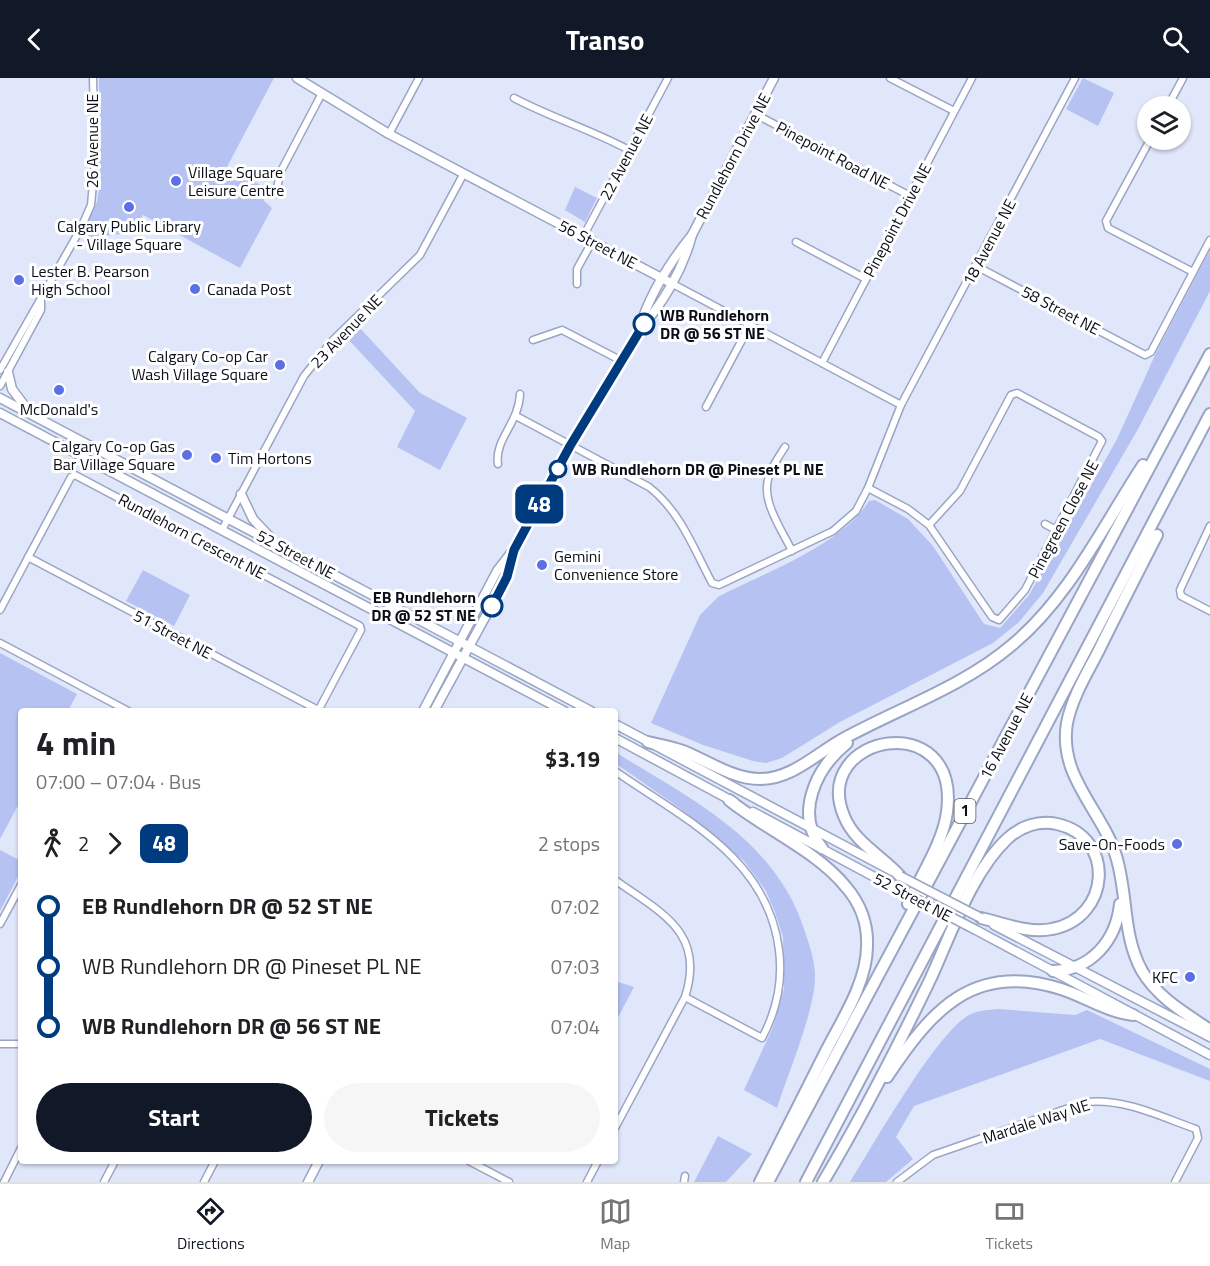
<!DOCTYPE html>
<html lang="en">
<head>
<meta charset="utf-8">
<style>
	:root { --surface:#fff; --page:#f6f6f6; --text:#202124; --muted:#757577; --line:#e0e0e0; --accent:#111827 }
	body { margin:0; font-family:"Titillium Web",sans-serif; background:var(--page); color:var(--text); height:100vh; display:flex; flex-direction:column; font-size:22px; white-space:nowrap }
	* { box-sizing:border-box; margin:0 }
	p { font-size:20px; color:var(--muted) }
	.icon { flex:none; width:33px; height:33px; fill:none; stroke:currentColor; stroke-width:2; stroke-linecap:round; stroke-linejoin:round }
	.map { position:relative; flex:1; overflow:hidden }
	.side { position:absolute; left:18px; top:630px; width:600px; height:456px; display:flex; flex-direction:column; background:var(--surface); border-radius:6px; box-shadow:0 2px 4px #0004 }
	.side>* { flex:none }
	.badge { padding:0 12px; border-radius:9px; font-size:21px; line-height:39px }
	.tools { position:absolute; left:1137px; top:18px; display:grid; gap:12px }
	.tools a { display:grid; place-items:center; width:54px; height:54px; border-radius:50%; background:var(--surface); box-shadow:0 2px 4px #0004; font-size:30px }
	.map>.badge { position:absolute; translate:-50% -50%; box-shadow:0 0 0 3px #fff }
	.legs { display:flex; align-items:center; gap:9px; height:66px; padding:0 18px; font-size:20px }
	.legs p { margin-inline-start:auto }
	.summary { display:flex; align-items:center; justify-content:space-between; height:102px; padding:0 18px }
	h1 { font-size:33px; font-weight:700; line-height:45px }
	.button { display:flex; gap:12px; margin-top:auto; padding:12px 18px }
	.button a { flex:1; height:69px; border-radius:36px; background:var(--accent); color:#fff; font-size:24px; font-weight:700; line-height:69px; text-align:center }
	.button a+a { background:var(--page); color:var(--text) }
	ul { padding:0 18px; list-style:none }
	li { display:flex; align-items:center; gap:21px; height:60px; font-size:22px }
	li i { display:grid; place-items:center; width:9px; height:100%; margin:0 8px; background:currentColor }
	li i::after { content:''; width:15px; height:15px; margin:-8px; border:4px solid; border-radius:50%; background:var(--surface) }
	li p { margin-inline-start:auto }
	li:first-child i { background:linear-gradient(#0000 50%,currentColor 0) }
	li:last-child i { background:linear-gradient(currentColor 50%,#0000 0) }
	header { display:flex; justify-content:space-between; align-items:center; height:78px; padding:0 18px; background:var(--accent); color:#fff; font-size:27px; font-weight:700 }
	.tabs { display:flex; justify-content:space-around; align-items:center; height:84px; border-top:2px solid var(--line); background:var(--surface); font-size:16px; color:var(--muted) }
	.tabs a { display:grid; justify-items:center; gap:3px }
	.tabs .active { color:var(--accent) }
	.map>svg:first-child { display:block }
	.green { fill:#b5c2f2 }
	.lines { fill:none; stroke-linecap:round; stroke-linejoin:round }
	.street-casing { stroke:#9aa4c4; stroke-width:9 }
	.secondary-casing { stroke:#9aa4c4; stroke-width:11 }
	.highway-casing { stroke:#9aa4c4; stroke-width:14 }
	.street { stroke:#fff; stroke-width:6 }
	.secondary { stroke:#fff; stroke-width:8 }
	.highway { stroke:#fff; stroke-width:10 }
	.secondary-bridge-casing { stroke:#9aa4c4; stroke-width:11; stroke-linecap:butt }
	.secondary-bridge { stroke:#fff; stroke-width:8 }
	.line-1-casing { stroke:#fff; stroke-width:14 }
	.line-1 { stroke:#003b80; stroke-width:9 }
	.poi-dot { fill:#5b6fe6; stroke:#fff; stroke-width:2 }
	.stop-1-dot { fill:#fff; stroke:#003b80; stroke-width:3 }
	.labels { text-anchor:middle; stroke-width:6; stroke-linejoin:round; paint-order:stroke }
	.shield { fill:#fff; stroke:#54565e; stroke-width:1.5 }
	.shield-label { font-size:15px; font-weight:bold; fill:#0b0e19 }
	.street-label { font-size:16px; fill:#0b0e19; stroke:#fff }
	.poi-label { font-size:16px; fill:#0b0e19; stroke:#fff; text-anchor:start }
	.stop-label { font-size:16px; font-weight:bold; fill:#0b0e19; stroke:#fff; text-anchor:start }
</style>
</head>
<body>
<header><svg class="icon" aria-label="back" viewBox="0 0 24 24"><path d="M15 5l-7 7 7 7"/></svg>Transo<svg class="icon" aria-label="search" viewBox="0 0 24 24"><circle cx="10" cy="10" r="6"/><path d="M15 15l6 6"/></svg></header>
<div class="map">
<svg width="1210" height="1104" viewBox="0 0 1210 1104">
	<rect width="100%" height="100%" fill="#e1e7fb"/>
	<g class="green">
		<polygon points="99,0 274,0 227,89 264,109 264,123 272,130 240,190 143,137 133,155 80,160 97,124 100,103"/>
		<polygon points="1083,0 1114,15 1098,48 1066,31"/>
		<polygon points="575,109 597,120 585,144 565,132"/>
		<path d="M1210 172V213L1138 351 1043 515 1019 544 993 565 840 644 782 680 766 685 753 683 703 667 651 645 700 537 718 519C764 495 842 467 869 423L875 422 908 441 933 468 984 546 1000 550 1029 517 1117 361 1156 275Z"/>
		<polygon points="358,248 420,315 467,340 440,392 397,369 415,333 346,259"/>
		<polygon points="143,492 190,517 174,548 126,523"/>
		<polygon points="0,575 77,616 68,633 21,633 21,722 0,761"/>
		<path d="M615 674C691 721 777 762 805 854 810 869 815 883 815 899 815 932 788 996 777 1030L744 1012 773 949 784 911 783 859 775 834 766 813 744 783 681 731 615 685Z"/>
		<polygon points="0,772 21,783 21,793 0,833"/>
		<polygon points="615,903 634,909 615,945"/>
		<path d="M998 931 1075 937 1087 932 1210 991V1003L1100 961 914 1028 896 1059 913 1081 886 1104H850C872 1069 939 950 971 936 979 932 989 932 998 931Z"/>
		<polygon points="718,1058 752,1076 726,1104 694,1104"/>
	</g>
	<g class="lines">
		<g class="street-casing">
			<g id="street">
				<polyline points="890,0 954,33"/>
				<path d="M514 20C552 40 592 52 629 72"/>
				<polyline points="1168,28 1183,0"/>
				<polyline points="755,36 910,118"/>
				<polyline points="389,56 419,0"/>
				<polyline points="1150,62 1106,143 1108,150 1193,194"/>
				<polyline points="276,116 280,95 321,17"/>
				<polyline points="584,157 668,0"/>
				<polyline points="796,164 866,201"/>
				<polyline points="976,188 1145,277 1151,274 1210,162"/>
				<polyline points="671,205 901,327"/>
				<polyline points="577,206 577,191 593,162"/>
				<polyline points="533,262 562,252 620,282"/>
				<polyline points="822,285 972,0"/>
				<polyline points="0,292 80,152 91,127 95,84 93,0"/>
				<polyline points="0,308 41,232 41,222"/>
				<polyline points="706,329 750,247"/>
				<path d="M516 338 649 409C680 433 694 471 712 505L719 507 833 453 856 433 868 410 901 327 1075 0"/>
				<path d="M785 369C779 378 772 388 769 398 760 422 782 452 792 473"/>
				<path d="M498 386C494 362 519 345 520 316"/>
				<polyline points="868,410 908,431 929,447 992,539 999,542 1025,512 1102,363 1099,359 1017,315 1011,317 960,413 929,447"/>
				<polyline points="1045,446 1056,452"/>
				<polyline points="1210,448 1180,512 1181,518 1210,533"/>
				<polyline points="222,452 304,298 331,264 420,177 464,95"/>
				<polyline points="28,479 318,632"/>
				<polyline points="0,532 71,399 75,397 360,548 361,552 318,633"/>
				<polyline points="0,565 128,633"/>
				<path d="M615 693C684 741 768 780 779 872 783 904 777 932 762 960L685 919"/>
				<path d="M615 802C661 835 706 854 685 919L615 1050"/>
				<polyline points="0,846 21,807"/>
				<polyline points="0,966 21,966"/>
				<polyline points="469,1083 509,1104"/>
				<polyline points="4,1104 21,1070"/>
				<polyline points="104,1104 115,1083"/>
				<polyline points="204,1104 215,1083"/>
				<polyline points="587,1104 598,1083"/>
				<polyline points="684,1104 685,1098"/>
				<path d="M897 1104 933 1077 1086 1024C1125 1020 1161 1039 1196 1051L1198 1060 1175 1104"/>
			</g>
		</g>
		<g class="secondary-casing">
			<g id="secondary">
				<polyline points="297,0 389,56 671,205"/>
				<path d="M640 248C650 216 671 183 692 157L774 0"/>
				<polyline points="8,294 12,311 30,335"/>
				<polyline points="0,320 591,633"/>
				<polyline points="0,335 564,633"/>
				<polyline points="241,416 253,441 270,459"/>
				<path d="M423 633 497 493 518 466 570 368 639 252C663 226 683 191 692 157"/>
				<polyline points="434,633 507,499 513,476"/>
				<polyline points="615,646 892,793"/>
				<polyline points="615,660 734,724"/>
				<polyline points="753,734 895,810"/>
				<polyline points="994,847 1210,959"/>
				<polyline points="976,852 1210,977"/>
				<polyline points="308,1104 319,1083"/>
			</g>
		</g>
		<g class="highway-casing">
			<g id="highway">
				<path d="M1157 457C1137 496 1117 535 1098 574 1086 597 1072 620 1067 645 1058 699 1102 732 1116 778 1128 816 1122 857 1142 893 1158 920 1185 935 1210 952"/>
				<path d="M648 664C660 667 672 669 683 673 708 683 733 701 760 701 791 701 815 677 841 662 897 631 963 609 1012 567 1069 520 1103 448 1143 387"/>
				<path d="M729 722C765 751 817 773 846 809 860 825 868 846 867 868 867 904 842 942 826 973 804 1017 782 1061 760 1104"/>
				<path d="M822 770C794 736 816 690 847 665"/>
				<path d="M900 798C882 778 854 764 844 738 810 656 961 628 947 734 943 765 921 797 908 826"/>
				<path d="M1053 893C1091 892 1116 863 1120 826"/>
				<path d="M887 999C931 933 973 883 1061 911 1086 919 1107 934 1133 937"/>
				<polyline points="768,1104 1210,276"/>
				<polyline points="806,1104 1210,336"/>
				<path d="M823 1104C862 1039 896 972 929 904 950 859 971 795 1007 761 1021 748 1039 742 1057 746 1116 759 1111 840 1052 851 1029 856 1003 845 981 840"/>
			</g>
		</g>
		<use href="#street" class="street"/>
		<use href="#secondary" class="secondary"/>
		<use href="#highway" class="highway"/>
		<g class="secondary-bridge-casing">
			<g id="secondary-bridge">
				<polyline points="900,798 981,840"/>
				<polyline points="895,810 976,852"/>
			</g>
		</g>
		<use href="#secondary-bridge" class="secondary-bridge"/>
	</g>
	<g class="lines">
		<g class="line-1-casing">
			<polyline id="line-1" points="492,528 507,499 514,472 570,368 644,246"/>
		</g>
		<use href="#line-1" class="line-1"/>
	</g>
	<g class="poi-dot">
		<circle cx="176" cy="103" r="6"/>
		<circle cx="129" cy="129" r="6"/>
		<circle cx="19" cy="202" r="6"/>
		<circle cx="195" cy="211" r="6"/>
		<circle cx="280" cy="287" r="6"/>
		<circle cx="59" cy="312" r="6"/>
		<circle cx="187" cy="377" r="6"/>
		<circle cx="216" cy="380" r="6"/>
		<circle cx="542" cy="487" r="6"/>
		<circle cx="1177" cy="766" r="6"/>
		<circle cx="1190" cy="899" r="6"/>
	</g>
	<g class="stop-1-dot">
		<circle cx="644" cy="246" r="10"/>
		<circle cx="558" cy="391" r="8"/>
		<circle cx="492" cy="528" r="10"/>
	</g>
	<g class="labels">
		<rect class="shield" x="954.5" y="721" width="21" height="24" rx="4.5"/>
		<g class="shield-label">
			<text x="965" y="738">1</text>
		</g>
		<g class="street-label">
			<text transform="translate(92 63) rotate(-90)" y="6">26 Avenue NE</text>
			<text transform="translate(833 77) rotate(28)" y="6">Pinepoint Road NE</text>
			<text transform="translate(733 78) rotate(-62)" y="6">Rundlehorn Drive NE</text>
			<text transform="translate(626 79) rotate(-62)" y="6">22 Avenue NE</text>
			<text transform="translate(897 142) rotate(-62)" y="6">Pinepoint Drive NE</text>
			<text transform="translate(989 164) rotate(-62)" y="6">18 Avenue NE</text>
			<text transform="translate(598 166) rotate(28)" y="6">56 Street NE</text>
			<text transform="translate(1061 232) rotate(28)" y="6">58 Street NE</text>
			<text transform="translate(346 253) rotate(-46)" y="6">23 Avenue NE</text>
			<text transform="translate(1063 441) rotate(-62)" y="6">Pinegreen Close NE</text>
			<text transform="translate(192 458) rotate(28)" y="6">Rundlehorn Crescent NE</text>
			<text transform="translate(296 476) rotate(28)" y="6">52 Street NE</text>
			<text transform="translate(173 556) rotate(28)" y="6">51 Street NE</text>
			<text transform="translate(1006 658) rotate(-62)" y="6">16 Avenue NE</text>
			<text transform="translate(913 819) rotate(28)" y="6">52 Street NE</text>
			<text transform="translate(1036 1043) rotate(-18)" y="6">Mardale Way NE</text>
		</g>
		<g class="poi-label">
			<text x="188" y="100">Village Square<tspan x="188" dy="18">Leisure Centre</tspan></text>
			<text x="129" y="154" text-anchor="middle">Calgary Public Library<tspan x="129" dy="18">- Village Square</tspan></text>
			<text x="31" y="199">Lester B. Pearson<tspan x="31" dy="18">High School</tspan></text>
			<text x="207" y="217">Canada Post</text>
			<text x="268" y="284" text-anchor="end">Calgary Co-op Car<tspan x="268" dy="18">Wash Village Square</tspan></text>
			<text x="59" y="337" text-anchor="middle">McDonald's</text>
			<text x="175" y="374" text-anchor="end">Calgary Co-op Gas<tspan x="175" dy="18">Bar Village Square</tspan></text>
			<text x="228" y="386">Tim Hortons</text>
			<text x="554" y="484">Gemini<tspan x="554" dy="18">Convenience Store</tspan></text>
			<text x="1165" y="772" text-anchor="end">Save-On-Foods</text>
			<text x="1178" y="905" text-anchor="end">KFC</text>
		</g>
		<g class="stop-label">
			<text x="660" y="243">WB Rundlehorn<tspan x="660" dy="18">DR @ 56 ST NE</tspan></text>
			<text x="572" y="397">WB Rundlehorn DR @ Pineset PL NE</text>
			<text x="476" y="525" text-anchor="end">EB Rundlehorn<tspan x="476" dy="18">DR @ 52 ST NE</tspan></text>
		</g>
	</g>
</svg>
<div class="tools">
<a><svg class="icon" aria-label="layers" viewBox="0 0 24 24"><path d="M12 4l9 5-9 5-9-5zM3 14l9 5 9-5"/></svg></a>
</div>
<b class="badge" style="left:539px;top:426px;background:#003b80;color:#fff">48</b>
<section class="side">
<div class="summary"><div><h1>4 min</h1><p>07:00 – 07:04 · Bus</p></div><b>$3.19</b></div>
<div class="legs"><svg class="icon" aria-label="walk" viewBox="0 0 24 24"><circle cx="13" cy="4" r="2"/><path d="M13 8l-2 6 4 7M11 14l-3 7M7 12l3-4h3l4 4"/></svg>2<svg class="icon" aria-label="forward" viewBox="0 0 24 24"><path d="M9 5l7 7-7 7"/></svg><b class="badge" style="background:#003b80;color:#fff">48</b><p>2 stops</p></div>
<ul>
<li><i style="color:#003b80"></i><b>EB Rundlehorn DR @ 52 ST NE</b><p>07:02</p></li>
<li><i style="color:#003b80"></i><span>WB Rundlehorn DR @ Pineset PL NE</span><p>07:03</p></li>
<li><i style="color:#003b80"></i><b>WB Rundlehorn DR @ 56 ST NE</b><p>07:04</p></li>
</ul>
<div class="button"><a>Start</a><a>Tickets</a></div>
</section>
</div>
<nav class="tabs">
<a class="active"><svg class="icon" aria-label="directions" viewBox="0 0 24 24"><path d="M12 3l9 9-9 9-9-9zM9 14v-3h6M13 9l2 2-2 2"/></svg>Directions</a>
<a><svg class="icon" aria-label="map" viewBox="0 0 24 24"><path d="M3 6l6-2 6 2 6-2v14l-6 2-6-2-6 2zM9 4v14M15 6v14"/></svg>Map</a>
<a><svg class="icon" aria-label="tickets" viewBox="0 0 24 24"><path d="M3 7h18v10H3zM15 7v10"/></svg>Tickets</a>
</nav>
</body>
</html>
